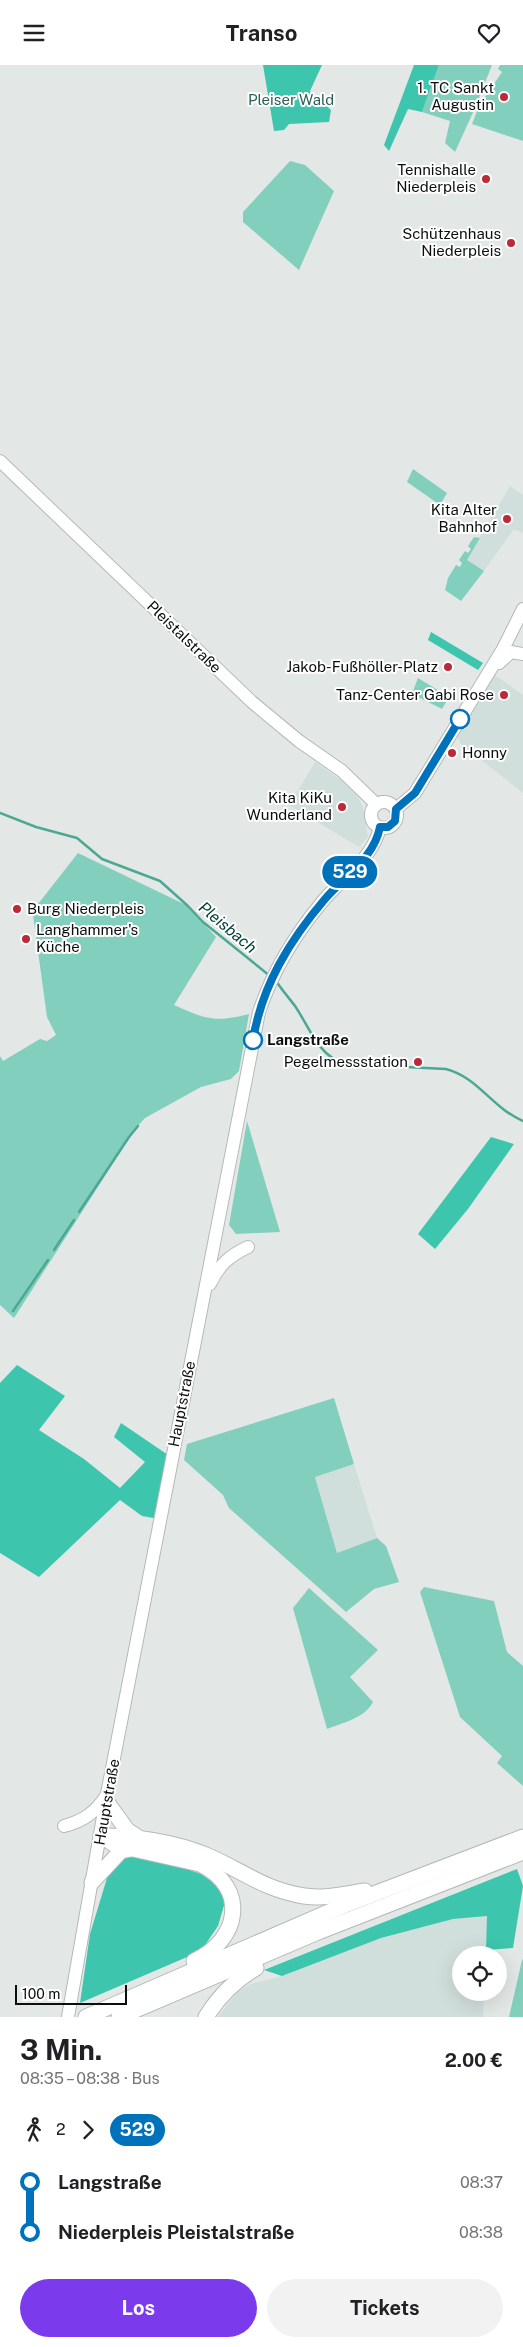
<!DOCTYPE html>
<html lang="de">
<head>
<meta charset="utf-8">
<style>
	:root { --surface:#fff; --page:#f2f2f2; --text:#202124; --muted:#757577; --accent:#7c3aed }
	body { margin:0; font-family:"Public Sans",sans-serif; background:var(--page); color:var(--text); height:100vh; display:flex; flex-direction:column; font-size:19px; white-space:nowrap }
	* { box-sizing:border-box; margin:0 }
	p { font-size:16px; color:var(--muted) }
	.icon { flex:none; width:28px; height:28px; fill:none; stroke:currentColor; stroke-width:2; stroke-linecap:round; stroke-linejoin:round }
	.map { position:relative; height:1952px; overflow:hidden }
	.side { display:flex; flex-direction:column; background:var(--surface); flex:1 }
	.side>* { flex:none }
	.badge { padding:0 10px; border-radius:16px; font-size:18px; line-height:32px }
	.fabs { position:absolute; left:452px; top:1881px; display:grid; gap:10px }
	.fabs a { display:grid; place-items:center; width:55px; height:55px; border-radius:50%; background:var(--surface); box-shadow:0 5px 20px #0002; font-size:25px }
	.scale { position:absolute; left:15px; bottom:12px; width:112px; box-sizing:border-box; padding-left:5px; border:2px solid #0c0e0e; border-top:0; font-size:14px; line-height:18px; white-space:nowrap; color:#0c0e0e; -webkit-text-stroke:4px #fff; paint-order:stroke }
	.map>.badge { position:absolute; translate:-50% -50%; box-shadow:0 0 0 2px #fff }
	.legs { display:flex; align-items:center; gap:8px; height:55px; padding:0 20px; font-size:16px }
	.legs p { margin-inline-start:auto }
	.summary { display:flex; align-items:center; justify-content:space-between; height:85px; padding:0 20px }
	h1 { font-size:28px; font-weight:700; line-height:38px }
	.primary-button { display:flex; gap:10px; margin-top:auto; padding:10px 20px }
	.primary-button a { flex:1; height:58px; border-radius:30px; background:var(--accent); color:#fff; font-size:20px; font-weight:700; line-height:58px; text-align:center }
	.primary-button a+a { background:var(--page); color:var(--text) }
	ul { padding:0 20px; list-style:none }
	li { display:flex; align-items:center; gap:18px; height:50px; font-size:19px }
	li i { display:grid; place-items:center; width:8px; height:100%; margin:0 6px; background:currentColor }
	li i::after { content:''; width:12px; height:12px; margin:-6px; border:4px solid; border-radius:50%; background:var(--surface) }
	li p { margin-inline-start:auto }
	li:first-child i { background:linear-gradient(#0000 50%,currentColor 0) }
	li:last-child i { background:linear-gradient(currentColor 50%,#0000 0) }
	header { display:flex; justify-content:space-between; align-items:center; height:65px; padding:0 20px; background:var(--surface); font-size:22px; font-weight:700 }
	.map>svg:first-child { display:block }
	.built { fill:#d1dfdc }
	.green { fill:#82cfbe }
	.forest { fill:#3dc5ad }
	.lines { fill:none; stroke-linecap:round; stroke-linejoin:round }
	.stream { stroke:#4ca795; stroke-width:2.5 }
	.secondary-casing { stroke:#b4b9b8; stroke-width:14 }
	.highway-casing { stroke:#b4b9b8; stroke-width:17 }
	.secondary { stroke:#fff; stroke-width:12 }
	.highway { stroke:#fff; stroke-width:15 }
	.line-1-casing { stroke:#fff; stroke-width:11 }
	.line-1 { stroke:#0072bc; stroke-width:8 }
	.poi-dot { fill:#bb2a38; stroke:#fff; stroke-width:2 }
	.stop-1-dot { fill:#fff; stroke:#0072bc; stroke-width:2.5 }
	.labels { text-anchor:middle; stroke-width:4; stroke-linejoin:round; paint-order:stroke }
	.poi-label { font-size:15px; fill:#0c0e0e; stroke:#fff; text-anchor:end }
	.park-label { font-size:15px; fill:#2a6055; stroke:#fff }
	.street-label { font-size:15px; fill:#0c0e0e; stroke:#fff }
	.stop-label { font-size:15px; font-weight:bold; fill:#0c0e0e; stroke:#fff; text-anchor:start }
	.water-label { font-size:16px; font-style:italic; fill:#024037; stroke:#fff }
</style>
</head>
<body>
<header><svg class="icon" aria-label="menu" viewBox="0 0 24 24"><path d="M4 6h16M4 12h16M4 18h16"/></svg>Transo<svg class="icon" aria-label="heart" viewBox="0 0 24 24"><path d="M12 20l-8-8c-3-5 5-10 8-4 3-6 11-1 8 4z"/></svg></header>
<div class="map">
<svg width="523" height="1952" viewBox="0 0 523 1952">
	<rect width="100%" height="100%" fill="#e3e8e6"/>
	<g class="built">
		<polygon points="510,421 523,430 523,468 514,464 484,506 466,495"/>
		<polygon points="495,610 523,630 523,728 461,679 458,673 460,666"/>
		<polygon points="315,697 342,716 358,732 363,742 368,772 359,782 289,740"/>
		<polygon points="354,1399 377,1473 337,1488 315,1411"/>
		<polygon points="488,1851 486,1890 461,1890 461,1928 484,1928 483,1952 218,1952 238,1926 251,1919 282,1911 381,1873 453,1854"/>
	</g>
	<g class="green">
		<polygon points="439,0 492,0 475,43 455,87 445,78 450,56 422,47"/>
		<polygon points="500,0 523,0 523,76 472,59 479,41 502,7 498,4"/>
		<polygon points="290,96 305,100 334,126 299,205 243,157 243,147"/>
		<polygon points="413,404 447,428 440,440 407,417"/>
		<polygon points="474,472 480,473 467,495 484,506 461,536 445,525 448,513 456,500 460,502 462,498 459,495 465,486 468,488 471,484 468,481"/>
		<polygon points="418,613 449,632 442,644 412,629"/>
		<path d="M78 788 188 841 216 872 174 940C206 954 214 958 249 949L239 1006 231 1014 201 1022 145 1053 135 1064 14 1253 0 1240V991L3 996 40 974 47 976 56 970 47 952 33 850 38 839Z"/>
		<polygon points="247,1056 280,1167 236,1169 229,1160"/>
		<polygon points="334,1333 354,1399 315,1412 337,1488 377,1473 386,1481 399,1517 374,1524 346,1547 229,1443 223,1430 184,1395 187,1379"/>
		<polygon points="424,1522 494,1536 507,1587 523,1601 523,1721 497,1698 502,1691 460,1652 420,1527"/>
		<path d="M309 1523 378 1585 350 1612 373 1637C365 1653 342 1658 327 1664L293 1543Z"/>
		<polygon points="523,1894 523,1952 509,1952 522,1895"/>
	</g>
	<g class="forest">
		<polygon points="263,0 322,0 310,26 331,45 329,57 289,59 284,65 274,66"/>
		<polygon points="414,0 439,0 422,47 408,44 389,86 384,80"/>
		<polygon points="431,567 483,598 478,605 428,575"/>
		<polygon points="491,1072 514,1079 468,1144 435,1184 418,1169"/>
		<polygon points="17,1300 65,1331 39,1365 84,1394 120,1423 145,1397 114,1372 121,1358 171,1392 159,1454 142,1451 120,1435 39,1512 0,1488 0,1318"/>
		<polygon points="131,1791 175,1800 201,1809 219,1822 225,1837 218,1861 201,1886 80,1938 90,1869 107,1813 122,1793"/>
		<polygon points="517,1804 523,1821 513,1883 486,1885 487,1851 453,1854 381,1873 282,1911 264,1905"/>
	</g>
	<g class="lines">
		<g class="stream">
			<polyline points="0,748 36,762 77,773 102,794 160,816 188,841 203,857 270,911"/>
			<path d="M276 916C282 925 289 933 295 941 310 963 317 989 344 999L446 1004C479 1013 491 1042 523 1056"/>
			<polyline points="79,1147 129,1072 138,1061"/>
			<polyline points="54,1185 74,1155"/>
			<polyline points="13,1246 48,1195"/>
		</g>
		<g class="secondary-casing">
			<g id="secondary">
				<polyline points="0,396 252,637 299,676 342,706 376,739"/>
				<polyline points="499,598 511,587 523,589"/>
				<circle cx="384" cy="750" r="13"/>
				<polyline points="396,744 415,728 503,584 523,544"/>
				<path d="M210 1219C219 1200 229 1191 248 1182"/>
				<path d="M64 1761C83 1756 95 1748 106 1731"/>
				<path d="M68 1952 107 1729 259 947C273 905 294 871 322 837 342 813 373 794 380 762"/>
			</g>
		</g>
		<g class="highway-casing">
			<g id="highway">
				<polyline points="106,1736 127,1765 139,1773"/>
				<path d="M101 1771C135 1771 174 1777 206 1790 242 1805 262 1824 304 1831 324 1834 345 1829 365 1826"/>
				<path d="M106 1774 115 1780 200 1799C249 1823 240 1875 194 1896"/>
				<polyline points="92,1817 121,1786 131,1784"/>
				<polyline points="86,1952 345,1840 523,1772"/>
				<polyline points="119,1952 318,1867 523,1787"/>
				<path d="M206 1952C219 1931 235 1915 256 1903"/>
			</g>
		</g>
		<use href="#secondary" class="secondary"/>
		<use href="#highway" class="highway"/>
	</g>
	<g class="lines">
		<g class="line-1-casing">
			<path id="line-1" d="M253 975C262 920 290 875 325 834 345 811 374 793 380 762H388L395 756 396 744 415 728 460 654"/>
		</g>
		<use href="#line-1" class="line-1"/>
	</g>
	<g class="poi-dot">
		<circle cx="504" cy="32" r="5"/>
		<circle cx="486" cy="114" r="5"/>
		<circle cx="511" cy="178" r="5"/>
		<circle cx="507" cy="454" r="5"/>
		<circle cx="448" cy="602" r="5"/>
		<circle cx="504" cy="630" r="5"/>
		<circle cx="452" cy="688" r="5"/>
		<circle cx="342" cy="742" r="5"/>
		<circle cx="17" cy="844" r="5"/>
		<circle cx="26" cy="874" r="5"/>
		<circle cx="418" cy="997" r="5"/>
	</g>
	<g class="stop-1-dot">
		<circle cx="460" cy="654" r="9"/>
		<circle cx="253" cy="975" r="9"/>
	</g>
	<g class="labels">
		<g class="poi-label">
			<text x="494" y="28">1. TC Sankt<tspan x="494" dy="17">Augustin</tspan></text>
			<text x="476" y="110">Tennishalle<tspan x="476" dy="17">Niederpleis</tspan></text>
			<text x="501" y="174">Schützenhaus<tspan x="501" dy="17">Niederpleis</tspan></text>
			<text x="497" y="450">Kita Alter<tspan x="497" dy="17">Bahnhof</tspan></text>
			<text x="438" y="607">Jakob-Fußhöller-Platz</text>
			<text x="494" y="635">Tanz-Center Gabi Rose</text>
			<text x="462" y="693" text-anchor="start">Honny</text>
			<text x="332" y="738">Kita KiKu<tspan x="332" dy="17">Wunderland</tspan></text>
			<text x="27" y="849" text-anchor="start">Burg Niederpleis</text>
			<text x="36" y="870" text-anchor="start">Langhammer's<tspan x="36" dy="17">Küche</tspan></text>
			<text x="408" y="1002">Pegelmessstation</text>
		</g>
		<g class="park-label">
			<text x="291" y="40">Pleiser Wald</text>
		</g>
		<g class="street-label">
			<text transform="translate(184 572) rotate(44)" y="5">Pleistalstraße</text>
			<text transform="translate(182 1339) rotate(-79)" y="5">Hauptstraße</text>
			<text transform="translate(107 1737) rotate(-80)" y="5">Hauptstraße</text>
		</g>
		<g class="stop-label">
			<text x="267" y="980">Langstraße</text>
		</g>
		<g class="water-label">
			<text transform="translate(228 862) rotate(40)" y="6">Pleisbach</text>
		</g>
	</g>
</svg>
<div class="fabs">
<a><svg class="icon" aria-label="locate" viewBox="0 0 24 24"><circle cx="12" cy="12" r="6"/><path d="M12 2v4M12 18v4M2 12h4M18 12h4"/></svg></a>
</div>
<div class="scale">100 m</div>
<b class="badge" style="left:350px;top:807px;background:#0072bc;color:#fff">529</b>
</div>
<section class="side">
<div class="summary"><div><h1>3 Min.</h1><p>08:35 – 08:38 · Bus</p></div><b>2.00 €</b></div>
<div class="legs"><svg class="icon" aria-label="walk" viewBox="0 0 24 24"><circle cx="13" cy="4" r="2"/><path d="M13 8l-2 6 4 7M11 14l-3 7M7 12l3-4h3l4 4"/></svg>2<svg class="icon" aria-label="forward" viewBox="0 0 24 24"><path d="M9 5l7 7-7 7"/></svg><b class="badge" style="background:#0072bc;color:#fff">529</b></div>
<ul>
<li><i style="color:#0072bc"></i><b>Langstraße</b><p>08:37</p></li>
<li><i style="color:#0072bc"></i><b>Niederpleis Pleistalstraße</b><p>08:38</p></li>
</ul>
<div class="primary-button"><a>Los</a><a>Tickets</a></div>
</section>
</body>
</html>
